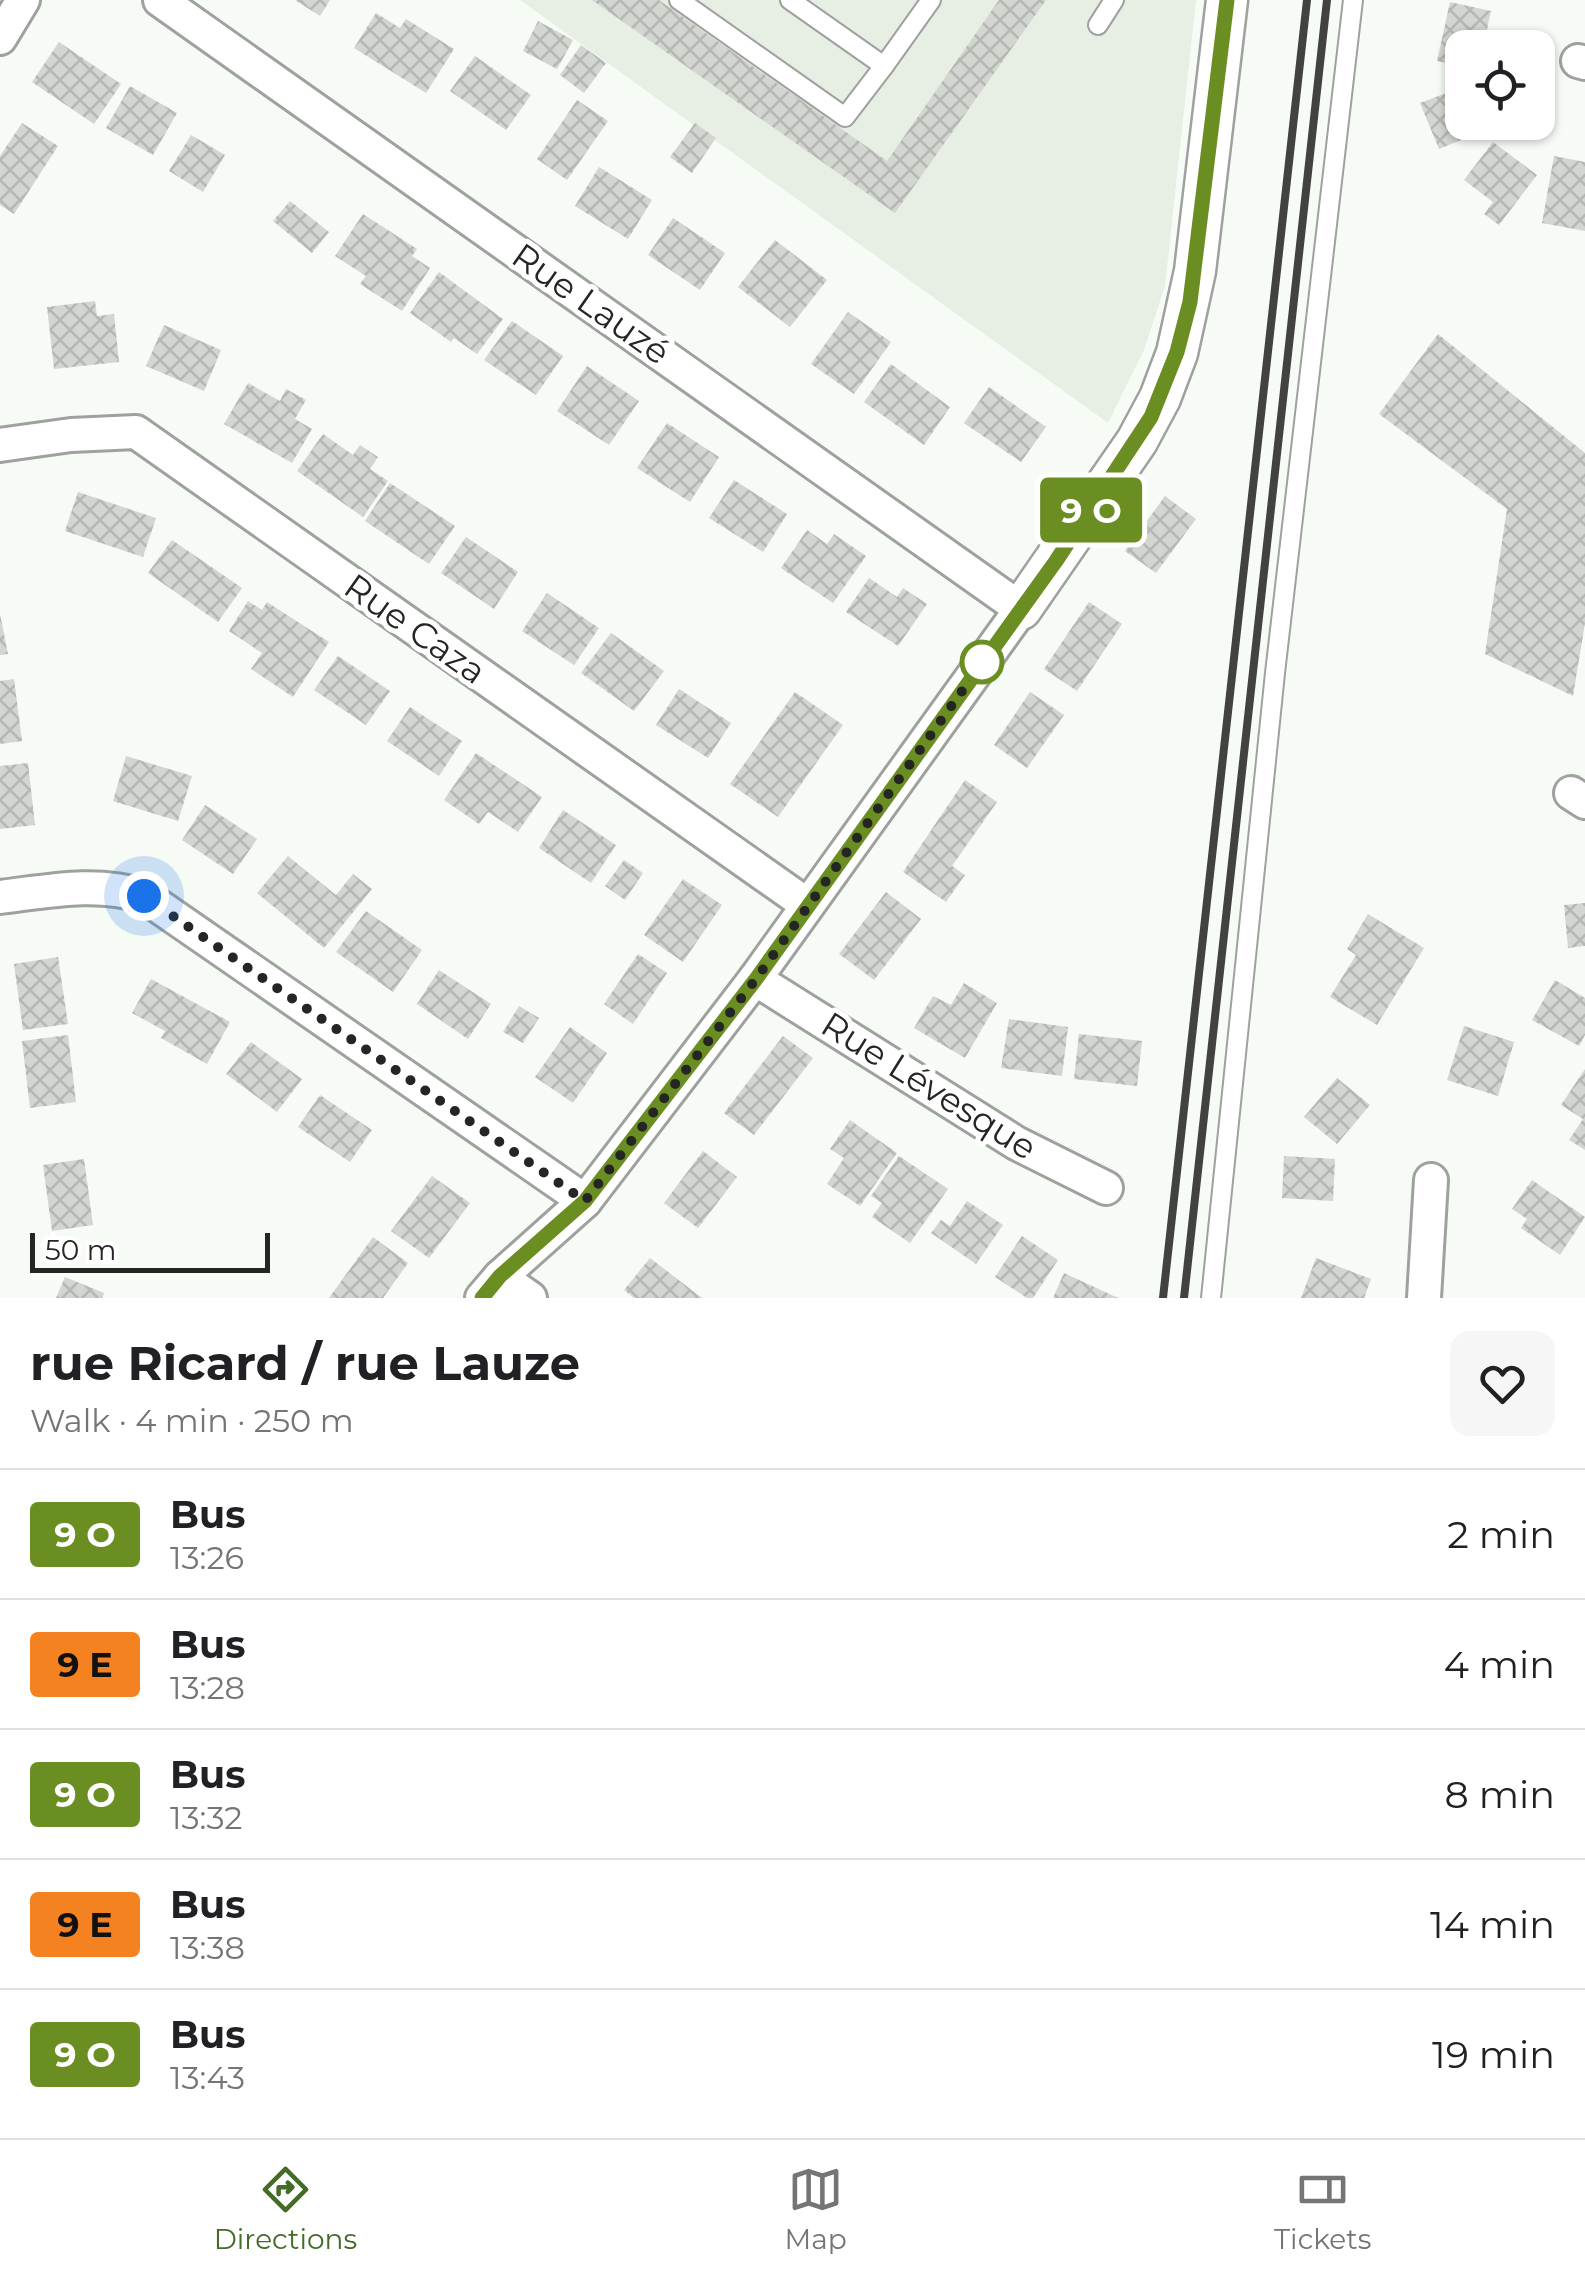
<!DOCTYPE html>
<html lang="en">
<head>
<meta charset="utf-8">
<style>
	:root { --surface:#fff; --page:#f6f6f6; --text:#202124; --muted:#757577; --line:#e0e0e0; --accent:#436c28 }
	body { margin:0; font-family:Montserrat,sans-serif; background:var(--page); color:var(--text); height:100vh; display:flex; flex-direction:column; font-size:38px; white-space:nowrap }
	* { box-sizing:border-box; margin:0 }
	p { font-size:32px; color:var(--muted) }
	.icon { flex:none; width:55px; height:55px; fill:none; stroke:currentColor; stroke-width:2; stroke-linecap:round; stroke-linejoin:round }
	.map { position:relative; height:1298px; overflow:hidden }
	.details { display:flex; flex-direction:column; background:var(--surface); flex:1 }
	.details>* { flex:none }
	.badge { padding:0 20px; border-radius:8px; font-size:35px; line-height:65px }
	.fabs { position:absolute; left:1445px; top:30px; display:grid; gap:20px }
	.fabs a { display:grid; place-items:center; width:110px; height:110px; border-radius:20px; background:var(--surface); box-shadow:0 2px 8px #0004; font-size:50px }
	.scale { position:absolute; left:30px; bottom:25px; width:240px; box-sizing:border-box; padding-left:10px; border:5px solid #252624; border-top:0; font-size:28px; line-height:35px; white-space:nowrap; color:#252624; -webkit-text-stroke:8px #fff; paint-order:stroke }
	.you { position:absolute; width:50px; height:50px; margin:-25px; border:8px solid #fff; border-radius:50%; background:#1a73e8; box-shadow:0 0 0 15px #1a73e833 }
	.map>.badge { position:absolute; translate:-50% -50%; box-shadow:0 0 0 5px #fff }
	.round { display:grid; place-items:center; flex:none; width:105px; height:105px; border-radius:20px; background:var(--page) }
	.overview { display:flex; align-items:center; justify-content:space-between; height:170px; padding:0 30px }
	h1 { font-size:48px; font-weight:700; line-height:75px }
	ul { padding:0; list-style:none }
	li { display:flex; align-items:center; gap:30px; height:130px; padding:0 30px; border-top:2px solid var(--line) }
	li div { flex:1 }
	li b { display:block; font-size:38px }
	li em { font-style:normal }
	li .badge { min-width:110px; font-weight:700; text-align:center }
	.dock { display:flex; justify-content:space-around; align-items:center; height:140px; border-top:2px solid var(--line); background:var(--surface); font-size:28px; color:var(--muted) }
	.dock a { display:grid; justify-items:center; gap:5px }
	.dock .on { color:var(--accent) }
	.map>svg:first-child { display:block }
	.built { fill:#e7eee3 }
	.building { fill:url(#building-cross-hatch) }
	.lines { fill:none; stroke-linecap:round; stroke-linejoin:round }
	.service-casing { stroke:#9ea19d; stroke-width:22 }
	.minor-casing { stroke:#9ea19d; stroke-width:38 }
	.tertiary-casing { stroke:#9ea19d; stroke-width:45 }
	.service { stroke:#fff; stroke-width:18 }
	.minor { stroke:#fff; stroke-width:32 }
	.tertiary { stroke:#fff; stroke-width:40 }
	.rail { stroke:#424341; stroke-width:8 }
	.line-casing { stroke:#fff; stroke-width:22 }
	.line { stroke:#6b8e23; stroke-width:15 }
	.walk { stroke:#252624; stroke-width:10; stroke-dasharray:0 18 }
	.stop-dot { fill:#fff; stroke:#6b8e23; stroke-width:5 }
	.labels { text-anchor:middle; stroke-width:10; stroke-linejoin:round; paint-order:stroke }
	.street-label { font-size:35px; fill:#252624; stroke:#fff }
</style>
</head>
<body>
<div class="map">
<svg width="1585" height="1298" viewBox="0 0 1585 1298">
	<defs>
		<pattern id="building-cross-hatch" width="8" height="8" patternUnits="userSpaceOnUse" patternTransform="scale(2.5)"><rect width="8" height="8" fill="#d2d5d0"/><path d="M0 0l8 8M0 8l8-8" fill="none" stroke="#b4b7b2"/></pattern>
	</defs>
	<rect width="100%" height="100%" fill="#f7fbf6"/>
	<polygon class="built" points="520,0 1196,0 1165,286 1144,350 1108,423"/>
	<g class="building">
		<polygon points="295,0 330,0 320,16"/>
		<polygon points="592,0 659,0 887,161 999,0 1046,0 895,213"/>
		<polygon points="1450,2 1491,11 1483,48 1462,48 1462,66 1437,61"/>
		<polygon points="376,13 400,28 406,19 454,49 426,93 354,48"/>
		<polygon points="538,21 573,40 557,69 523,51"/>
		<polygon points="59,42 121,84 94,124 32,82"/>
		<polygon points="581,45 606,63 584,93 560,75"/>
		<polygon points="475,56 531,95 506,130 450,91"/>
		<polygon points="130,86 177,113 153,155 106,128"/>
		<polygon points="1462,87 1462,122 1486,122 1488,129 1439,149 1420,103"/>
		<polygon points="577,100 608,121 567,180 537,159"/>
		<polygon points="22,123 58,146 14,214 0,205 0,156"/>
		<polygon points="695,123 716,138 692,173 670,157"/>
		<polygon points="191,135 225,155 203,192 169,171"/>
		<polygon points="1493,142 1537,175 1499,225 1484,214 1493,202 1464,180"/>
		<polygon points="1554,156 1585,162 1585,231 1542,223"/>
		<polygon points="599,167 652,200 628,239 575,206"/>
		<polygon points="290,201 329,232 312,253 273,221"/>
		<polygon points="363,214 417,249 412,256 430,268 402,311 360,284 366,276 335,256"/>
		<polygon points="673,218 725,253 700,290 648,255"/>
		<polygon points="775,240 827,280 790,327 738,287"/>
		<polygon points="439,272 503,319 477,354 454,338 451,342 410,313"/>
		<polygon points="95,301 97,316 114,314 119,362 54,369 47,307"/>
		<polygon points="848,312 891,342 854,394 811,364"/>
		<polygon points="512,321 563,356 536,395 484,360"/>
		<polygon points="164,325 221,350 204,391 146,366"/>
		<polygon points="1438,334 1585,453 1585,623 1573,696 1485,654 1507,509 1379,414"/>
		<polygon points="891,364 950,407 924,445 864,402"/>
		<polygon points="587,366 639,401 609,445 557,411"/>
		<polygon points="248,383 280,401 286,389 306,400 295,419 312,429 292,463 224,424"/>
		<polygon points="989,387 1046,427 1021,462 964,423"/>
		<polygon points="667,423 719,457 690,502 637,468"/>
		<polygon points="323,434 353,455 360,445 378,457 370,469 388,481 363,517 297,471"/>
		<polygon points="734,480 787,514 763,552 709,518"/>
		<polygon points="390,483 455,526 429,564 365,521"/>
		<polygon points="78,492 156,518 143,557 65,531"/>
		<polygon points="1165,496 1196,519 1156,573 1125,551"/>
		<polygon points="807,530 827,544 834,534 866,556 833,603 781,568"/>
		<polygon points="466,537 518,572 494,609 441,573"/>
		<polygon points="172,540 242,588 218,622 148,573"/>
		<polygon points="869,578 897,597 903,588 927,604 898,646 846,612"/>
		<polygon points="547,593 599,628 574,665 522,631"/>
		<polygon points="248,601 262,610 267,602 329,642 293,697 251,669 262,653 229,631"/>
		<polygon points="1089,602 1122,624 1077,691 1044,669"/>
		<polygon points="0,614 8,654 0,655"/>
		<polygon points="611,633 664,671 634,711 581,673"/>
		<polygon points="338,656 390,691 366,725 314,690"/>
		<polygon points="14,679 22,741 0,744 0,681"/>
		<polygon points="679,689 731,723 708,758 656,725"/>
		<polygon points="795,692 843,725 778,817 730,784"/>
		<polygon points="1030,692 1064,715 1027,768 994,745"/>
		<polygon points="410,707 462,741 439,776 387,741"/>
		<polygon points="476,753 542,797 518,832 488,812 479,824 444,800"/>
		<polygon points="126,756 192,776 178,821 113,801"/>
		<polygon points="28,763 35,825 0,829 0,766"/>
		<polygon points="965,780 997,802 952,866 965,875 946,902 903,872"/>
		<polygon points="205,805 257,839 233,874 182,840"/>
		<polygon points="563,810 616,845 591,883 539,848"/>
		<polygon points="288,856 336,895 353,874 372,889 324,948 257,893"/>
		<polygon points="624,860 643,873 625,900 605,886"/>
		<polygon points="683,879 722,905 683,962 644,935"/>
		<polygon points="886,892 921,919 874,980 839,954"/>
		<polygon points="1585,903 1585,946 1568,948 1564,905"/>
		<polygon points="366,911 422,950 393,992 336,952"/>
		<polygon points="1368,914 1424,948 1377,1025 1330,997 1356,955 1347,949"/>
		<polygon points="638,954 667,973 633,1024 604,1004"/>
		<polygon points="58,957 68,1024 23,1030 14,964"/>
		<polygon points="439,970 491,1004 468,1039 417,1004"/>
		<polygon points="151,979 230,1022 207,1064 161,1038 165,1031 132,1013"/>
		<polygon points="1555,980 1585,998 1585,1035 1579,1046 1532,1020"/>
		<polygon points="964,983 997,1003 965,1058 914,1028 933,996 951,1005"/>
		<polygon points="519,1006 539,1018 523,1043 503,1032"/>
		<polygon points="1009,1019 1068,1027 1062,1076 1001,1068"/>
		<polygon points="1464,1026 1514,1042 1498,1096 1447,1080"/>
		<polygon points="570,1027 607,1053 573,1103 535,1077"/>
		<polygon points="1079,1034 1142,1041 1137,1086 1074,1079"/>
		<polygon points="68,1035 76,1102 30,1108 22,1041"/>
		<polygon points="783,1036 813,1058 754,1135 724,1113"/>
		<polygon points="251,1042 302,1079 277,1112 226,1074"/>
		<polygon points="1585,1069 1585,1150 1569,1140 1583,1119 1561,1105"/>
		<polygon points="1337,1078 1370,1105 1337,1144 1304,1117"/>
		<polygon points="320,1095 372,1130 350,1162 298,1127"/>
		<polygon points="850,1120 897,1153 860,1206 827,1184 844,1158 830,1149"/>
		<polygon points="703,1151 737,1177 698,1228 664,1203"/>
		<polygon points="899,1156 948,1189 910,1243 872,1217 882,1203 871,1196"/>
		<polygon points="1284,1156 1335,1159 1333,1201 1282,1198"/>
		<polygon points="84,1159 93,1225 52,1231 43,1165"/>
		<polygon points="432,1176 470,1203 429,1258 391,1231"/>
		<polygon points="1532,1180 1585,1217 1560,1255 1521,1228 1527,1219 1512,1209"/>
		<polygon points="967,1201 1003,1225 976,1264 931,1233 941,1220 950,1226"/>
		<polygon points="1022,1236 1058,1260 1033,1298 1027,1298 995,1277"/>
		<polygon points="373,1237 408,1263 383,1298 329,1298"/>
		<polygon points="650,1258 702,1298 634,1298 624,1290"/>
		<polygon points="1316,1258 1371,1279 1364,1298 1301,1298"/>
		<polygon points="1064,1273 1118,1298 1053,1298"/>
		<polygon points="65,1277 104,1293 102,1298 56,1298"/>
	</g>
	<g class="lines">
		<g class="service-casing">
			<g id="service">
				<polyline points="679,0 845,117 884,66"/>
				<polyline points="790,0 884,66 931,0"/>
				<polyline points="1098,25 1114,0"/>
				<polyline points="1211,1298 1275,673 1353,0"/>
			</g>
		</g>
		<g class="minor-casing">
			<g id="minor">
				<polyline points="160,0 1021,609 755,979 585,1201 500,1277 482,1298"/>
				<polyline points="0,38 23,0"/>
				<polyline points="1578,61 1585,63"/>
				<polyline points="0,445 71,435 136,432 806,904"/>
				<polyline points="1571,793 1585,802"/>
				<path d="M0 897C49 891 96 881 144 896L585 1201"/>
				<polyline points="755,979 1016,1143 1106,1188"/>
				<polyline points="500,1277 530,1298"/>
				<polyline points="1424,1298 1431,1180"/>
			</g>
		</g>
		<g class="tertiary-casing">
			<polyline id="tertiary" points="1021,609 1137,441 1160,398 1177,353 1195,271 1227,0"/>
		</g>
		<use href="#service" class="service"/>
		<use href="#minor" class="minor"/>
		<use href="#tertiary" class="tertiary"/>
		<g class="rail">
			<polyline points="1163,1298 1307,0"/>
			<polyline points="1184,1298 1327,0"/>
		</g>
	</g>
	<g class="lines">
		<g class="line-casing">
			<polyline id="line" points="482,1298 500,1276 585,1201 756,979 1056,561 1151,417 1177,352 1190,302 1227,0"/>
		</g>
		<use href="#line" class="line"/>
		<polyline class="walk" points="144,896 585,1201 756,979 985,659 982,662"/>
	</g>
	<circle class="stop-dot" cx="982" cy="662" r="20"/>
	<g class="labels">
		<g class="street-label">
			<text transform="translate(591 304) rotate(35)" y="12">Rue Lauzé</text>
			<text transform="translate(415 629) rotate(35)" y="12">Rue Caza</text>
			<text transform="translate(929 1086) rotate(32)" y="12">Rue Lévesque</text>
		</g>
	</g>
</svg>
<div class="fabs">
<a><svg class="icon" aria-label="locate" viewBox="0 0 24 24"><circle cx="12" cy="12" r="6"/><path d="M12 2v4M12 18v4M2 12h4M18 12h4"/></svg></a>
</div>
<div class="scale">50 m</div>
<div class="you" style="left:144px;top:896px"></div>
<b class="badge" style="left:1091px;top:510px;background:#6b8e23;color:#fff">9 O</b>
</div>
<section class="details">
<div class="overview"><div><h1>rue Ricard / rue Lauze</h1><p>Walk · 4 min · 250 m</p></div><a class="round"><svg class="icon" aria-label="heart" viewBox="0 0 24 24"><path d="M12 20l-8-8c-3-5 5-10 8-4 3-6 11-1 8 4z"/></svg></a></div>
<ul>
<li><span class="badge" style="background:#6b8e23;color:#fff">9 O</span><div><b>Bus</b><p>13:26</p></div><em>2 min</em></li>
<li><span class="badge" style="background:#f58220;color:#111">9 E</span><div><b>Bus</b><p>13:28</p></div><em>4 min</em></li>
<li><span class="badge" style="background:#6b8e23;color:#fff">9 O</span><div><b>Bus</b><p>13:32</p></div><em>8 min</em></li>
<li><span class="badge" style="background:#f58220;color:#111">9 E</span><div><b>Bus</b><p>13:38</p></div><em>14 min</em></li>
<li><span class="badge" style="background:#6b8e23;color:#fff">9 O</span><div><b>Bus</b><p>13:43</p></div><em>19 min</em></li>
</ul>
</section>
<nav class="dock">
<a class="on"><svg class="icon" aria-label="directions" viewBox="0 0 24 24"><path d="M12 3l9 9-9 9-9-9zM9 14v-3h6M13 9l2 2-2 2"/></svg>Directions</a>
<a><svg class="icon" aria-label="map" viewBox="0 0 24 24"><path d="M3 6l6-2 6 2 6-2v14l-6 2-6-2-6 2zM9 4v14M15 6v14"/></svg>Map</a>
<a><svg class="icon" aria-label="tickets" viewBox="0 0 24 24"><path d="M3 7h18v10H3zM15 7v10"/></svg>Tickets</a>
</nav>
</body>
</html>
